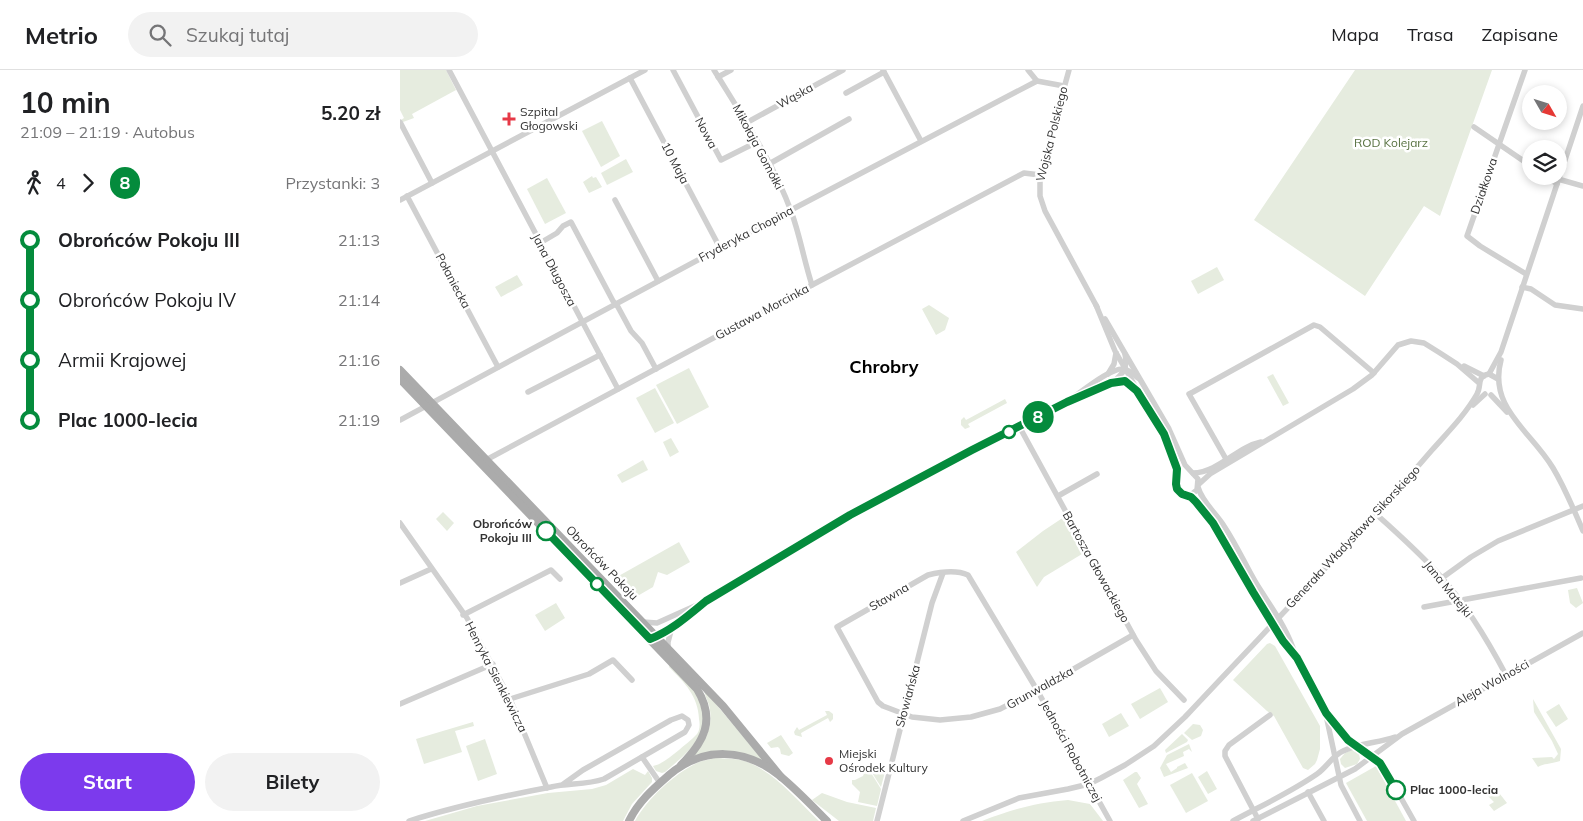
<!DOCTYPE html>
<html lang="pl">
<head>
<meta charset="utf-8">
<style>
	:root { --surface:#fff; --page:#f2f2f2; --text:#202124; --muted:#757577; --line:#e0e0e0; --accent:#7c3aed }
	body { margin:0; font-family:Mulish,sans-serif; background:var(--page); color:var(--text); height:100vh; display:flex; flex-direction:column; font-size:19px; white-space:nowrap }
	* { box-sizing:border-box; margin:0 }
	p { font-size:16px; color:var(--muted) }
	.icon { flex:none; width:28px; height:28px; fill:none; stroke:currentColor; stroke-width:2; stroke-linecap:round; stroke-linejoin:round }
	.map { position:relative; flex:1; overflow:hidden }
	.details { display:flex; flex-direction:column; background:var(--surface); width:400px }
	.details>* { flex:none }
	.badge { padding:0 10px; border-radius:16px; font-size:18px; line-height:32px }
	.needle { width:32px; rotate:129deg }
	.buttons { position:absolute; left:1122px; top:15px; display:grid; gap:10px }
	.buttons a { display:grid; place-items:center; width:45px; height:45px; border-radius:50%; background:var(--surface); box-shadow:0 2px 8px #0003; font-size:25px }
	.map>.badge { position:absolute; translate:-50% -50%; box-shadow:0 0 0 2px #fff }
	.legs { display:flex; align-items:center; gap:8px; height:55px; padding:0 20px; font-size:16px }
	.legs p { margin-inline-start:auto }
	.summary { display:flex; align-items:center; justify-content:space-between; height:85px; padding:0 20px }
	h1 { font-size:28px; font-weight:700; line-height:38px }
	.primary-button { display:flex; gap:10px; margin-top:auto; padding:10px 20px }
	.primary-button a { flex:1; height:58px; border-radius:30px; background:var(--accent); color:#fff; font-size:20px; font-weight:700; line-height:58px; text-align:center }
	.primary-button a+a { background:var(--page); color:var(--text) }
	ul { padding:0 20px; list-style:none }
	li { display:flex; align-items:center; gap:18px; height:60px; font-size:19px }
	li i { display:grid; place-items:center; width:8px; height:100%; margin:0 6px; background:currentColor }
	li i::after { content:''; width:12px; height:12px; margin:-6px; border:4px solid; border-radius:50%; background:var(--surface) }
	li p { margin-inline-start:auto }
	li:first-child i { background:linear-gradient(#0000 50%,currentColor 0) }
	li:last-child i { background:linear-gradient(currentColor 50%,#0000 0) }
	header { display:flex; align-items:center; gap:30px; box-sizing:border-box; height:70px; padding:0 25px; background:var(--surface); border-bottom:1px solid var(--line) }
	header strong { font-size:24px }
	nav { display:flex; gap:28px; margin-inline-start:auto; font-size:18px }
	.search { width:350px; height:45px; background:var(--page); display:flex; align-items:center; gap:12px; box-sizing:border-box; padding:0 18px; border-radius:28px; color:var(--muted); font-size:19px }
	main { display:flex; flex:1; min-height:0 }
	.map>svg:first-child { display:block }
	.green { fill:#e6ecdf }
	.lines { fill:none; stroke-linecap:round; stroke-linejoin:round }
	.minor { stroke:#d0d0d0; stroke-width:5.5 }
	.major { stroke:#ababab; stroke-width:8 }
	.line-1-casing { stroke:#fff; stroke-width:11 }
	.line-1 { stroke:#048b3c; stroke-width:8 }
	.poi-dot { fill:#e63946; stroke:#fff; stroke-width:2 }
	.stop-1-dot { fill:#fff; stroke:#048b3c; stroke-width:2.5 }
	.labels { text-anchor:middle; stroke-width:5; stroke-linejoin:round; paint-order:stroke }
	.street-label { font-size:12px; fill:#333; stroke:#fff }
	.poi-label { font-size:12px; fill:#333; stroke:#fff; text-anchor:start }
	.park-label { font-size:12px; fill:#56703f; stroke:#fff }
	.stop-label { font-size:12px; font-weight:bold; fill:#333; stroke:#fff; text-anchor:end }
	.district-label { font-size:18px; font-weight:bold; fill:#000; stroke:#fff }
</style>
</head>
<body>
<header>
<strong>Metrio</strong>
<div class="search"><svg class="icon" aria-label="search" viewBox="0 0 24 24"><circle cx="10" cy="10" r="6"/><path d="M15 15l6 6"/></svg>Szukaj tutaj</div>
<nav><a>Mapa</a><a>Trasa</a><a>Zapisane</a></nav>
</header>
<main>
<section class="details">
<div class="summary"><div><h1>10 min</h1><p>21:09 – 21:19 · Autobus</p></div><b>5.20 zł</b></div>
<div class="legs"><svg class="icon" aria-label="walk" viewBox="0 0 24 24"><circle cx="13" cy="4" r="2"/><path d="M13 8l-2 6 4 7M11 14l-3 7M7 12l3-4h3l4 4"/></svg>4<svg class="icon" aria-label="forward" viewBox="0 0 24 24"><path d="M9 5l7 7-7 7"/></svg><b class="badge" style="background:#048b3c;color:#fff">8</b><p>Przystanki: 3</p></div>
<ul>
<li><i style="color:#048b3c"></i><b>Obrońców Pokoju III</b><p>21:13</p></li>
<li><i style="color:#048b3c"></i><span>Obrońców Pokoju IV</span><p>21:14</p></li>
<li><i style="color:#048b3c"></i><span>Armii Krajowej</span><p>21:16</p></li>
<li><i style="color:#048b3c"></i><b>Plac 1000-lecia</b><p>21:19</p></li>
</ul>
<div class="primary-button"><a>Start</a><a>Bilety</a></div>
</section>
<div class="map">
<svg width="1183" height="751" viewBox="0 0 1183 751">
	<rect width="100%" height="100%" fill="#fff"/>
	<g class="green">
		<polygon points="0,0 46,0 56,20 12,44 14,48 3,52 1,50 4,48 0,40"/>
		<polygon points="955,0 1092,0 1040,146 1024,136 965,226 854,150"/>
		<polygon points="202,51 220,86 201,97 182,61"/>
		<polygon points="226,89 233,102 207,115 201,103"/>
		<polygon points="192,106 193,108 196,107 202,117 189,123 183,112"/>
		<polygon points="147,108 166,143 145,154 127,119"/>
		<polygon points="817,197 824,210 798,224 791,211"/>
		<polygon points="117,205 123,215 101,227 95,217"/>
		<polygon points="529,235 549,248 545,260 536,265 522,239"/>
		<polygon points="289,298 309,337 277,354 256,315"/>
		<polygon points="873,304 889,333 883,336 867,307"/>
		<polygon points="255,318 274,353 255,363 236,328"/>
		<polygon points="605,329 607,333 568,354 570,357 565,359 561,355 561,350 564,347 566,350"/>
		<polygon points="271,368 279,382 270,387 263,372"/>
		<polygon points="243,390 248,400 222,413 217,405"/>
		<polygon points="43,442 54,453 47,461 36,449"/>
		<polygon points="664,447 682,484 644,507 637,517 616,482 643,461"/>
		<polygon points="279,472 290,492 267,505 258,502 253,517 234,528 215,508"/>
		<polygon points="1177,518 1183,533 1176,538 1170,533 1168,520"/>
		<polygon points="156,533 165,548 145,561 135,545"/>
		<polygon points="870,573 875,576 920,656 920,679 917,690 915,694 908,700 903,698 874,646 867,641 833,610 867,574"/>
		<path d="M270 594C281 604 295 616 301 630 314 663 287 683 265 702L262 703 256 701 253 696C263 694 271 686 279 680 284 675 292 670 297 664 300 660 300 654 299 649 298 626 285 613 269 597Z"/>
		<polygon points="760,618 768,632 740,649 731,634"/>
		<path d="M304 620 362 689 361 690C338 679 318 679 293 686 306 672 314 655 309 635 307 630 305 625 304 620Z"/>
		<path d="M1133 629 1161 679 1160 691C1152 694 1145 693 1138 697L1132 688 1152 687 1154 689 1158 684 1152 671 1134 642Z"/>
		<polygon points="1159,634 1168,649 1156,657 1146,642"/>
		<polygon points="425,641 429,641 433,644 433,649 430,652 428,648 401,663 402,667 395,665 394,662 397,657 399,660 427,645"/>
		<polygon points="721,643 729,656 709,667 702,654"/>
		<polygon points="73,652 74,656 55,661 62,682 24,694 16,669"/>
		<polygon points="793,654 800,655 803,660 801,666 792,670 784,663"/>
		<polygon points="782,664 788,670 787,672 766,683 765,680"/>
		<polygon points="381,665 393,683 389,686 381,684 380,679 378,677 371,678 367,673"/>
		<polygon points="85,669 97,704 78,711 66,676"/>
		<polygon points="789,674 792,682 789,679 783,682 784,686 766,694 771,702 777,698 777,697 785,693 788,698 764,707 760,698 767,685"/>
		<polygon points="952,680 959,684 960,689 957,694 945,698 941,694 940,689 945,683"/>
		<path d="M315 688C327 689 340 688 350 693 377 705 398 731 419 751H235C247 729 274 704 297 693 302 690 309 690 315 688Z"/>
		<polygon points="472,694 484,698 485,702 481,717 469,698 469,695"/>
		<polygon points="976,696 1006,751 967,751 946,713"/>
		<polygon points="468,698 481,719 477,736 458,732 460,722 452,714 452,710 455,710 463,706 465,700"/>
		<polygon points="233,699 245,705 248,701 252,708 252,712 232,734 223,751 25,751 77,736 148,723 192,719 206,715"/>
		<polygon points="807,701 817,719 808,724 798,707"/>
		<polygon points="735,702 737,702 741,708 737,714 748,734 739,738 723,710"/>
		<polygon points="792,703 808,731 786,743 770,715"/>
		<polygon points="1092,717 1096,719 1107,733 1094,741 1089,735 1094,732 1085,723"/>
		<polygon points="422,723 447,732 476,738 473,751 439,751 412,730"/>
		<path d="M668 730 690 734 703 751H582C613 739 635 733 668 730Z"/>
	</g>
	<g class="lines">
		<g class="minor">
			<polyline points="49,0 218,319"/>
			<polyline points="273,0 321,90 357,72"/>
			<path d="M314 0C341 44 373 92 391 141 400 165 404 191 412 215"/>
			<polyline points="483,0 521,71"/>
			<polyline points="628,0 637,11"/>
			<polyline points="669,0 640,105 640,126 645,141 697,237"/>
			<polyline points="1125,0 1067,166 1080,176 1126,204"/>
			<polyline points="318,7 331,0"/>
			<polyline points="230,8 320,178"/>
			<polyline points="446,23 484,2"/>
			<polyline points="0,52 32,113"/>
			<polyline points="346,53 443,0"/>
			<polyline points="1074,57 1131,96"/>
			<polyline points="369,94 449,49"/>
			<polyline points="1146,106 1157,114"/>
			<polyline points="1158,109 1183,116"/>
			<polyline points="7,126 98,297"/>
			<polyline points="0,130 245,0"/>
			<polyline points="215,130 258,211"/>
			<polyline points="140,173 157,163 163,156 171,152 213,231 218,237 231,261 242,273 256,299"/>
			<polyline points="1122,217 1131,219 1155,235 1183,239"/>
			<polyline points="696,235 715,281 768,373 777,399 776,413 777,419 796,432 813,453 853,522 883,571 897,588 926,643 948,670 973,687 983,696 1014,751"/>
			<polyline points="705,249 769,359 785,395 798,409 797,420 792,424 786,425"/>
			<path d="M1101 290C1088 338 1131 361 1153 398 1165 418 1174 440 1183 461"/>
			<polyline points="1064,296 1084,306"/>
			<polyline points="708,304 714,294 716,283"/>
			<polyline points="1089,304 1101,282 1183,36"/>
			<path d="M713 312C723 304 728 298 725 284"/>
			<polyline points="128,322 200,285"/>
			<polyline points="1091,325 1107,342"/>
			<path d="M675 326C685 319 712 297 724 299 729 300 734 305 738 308"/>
			<polyline points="1073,335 1085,324"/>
			<polyline points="0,350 391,140 637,11 664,16"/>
			<polyline points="619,356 736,570 756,601 784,630"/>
			<polyline points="826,389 789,324 793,322 914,255 920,257 974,303"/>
			<polyline points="86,390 412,215 624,103 640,105"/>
			<path d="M793 403C819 402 837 377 861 372"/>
			<polyline points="799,414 810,404 953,319 972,305 998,275 1011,271 1024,273 1040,283 1057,294 1079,313"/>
			<path d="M798 417C802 432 816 443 824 456 836 474 845 494 856 513 870 536 887 557 895 584"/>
			<polyline points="658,426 697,404"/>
			<path d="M976 444C999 465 1022 485 1042 508 1068 537 1088 571 1106 605"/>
			<polyline points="0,453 67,548 110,629 147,718"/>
			<polyline points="1042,508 1071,487 1098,471 1183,436"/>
			<polyline points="0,513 31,499"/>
			<polyline points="1024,537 1181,508"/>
			<polyline points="63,545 151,500 160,509"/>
			<polyline points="243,552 257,553 306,531 465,437 667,332 711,313 721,311 725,311 733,317"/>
			<polyline points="255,567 288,546 299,537"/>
			<polyline points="268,579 268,572 272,557"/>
			<polyline points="110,629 189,604 213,590 232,610"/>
			<polyline points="0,634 93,594"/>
			<polyline points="926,645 941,715 960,751"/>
			<polyline points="242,687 260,713"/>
			<polyline points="908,722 924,751"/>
			<polyline points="858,749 825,686 825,681 829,675 870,645"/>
			<path d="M9 751C56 736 103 726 151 717 169 713 186 715 204 709L285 662 289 655 288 650 282 646 271 650 183 700 162 715"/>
			<polyline points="477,751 532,533 543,503"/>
			<path d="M563 751 619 728 668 719 689 714 701 708 725 695 754 676 785 647C868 558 953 472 1032 380 1048 362 1065 345 1077 324 1082 316 1076 306 1089 304L1098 309"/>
			<path d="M710 751 637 620 568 505C557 500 540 502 528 505L437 557 478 632 483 636 512 647 540 650 571 647 600 639 637 620 733 565"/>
			<path d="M833 751C861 736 891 722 917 704 927 697 932 686 943 681 959 673 978 673 995 667"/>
			<polyline points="853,751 955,699 1002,664 1183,563"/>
		</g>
		<g class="major">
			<polyline points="0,300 323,636 381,707"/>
			<path d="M0 309 297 619C316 650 304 672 281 695"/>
			<path d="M229 751C238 732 253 719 269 705 303 676 346 678 380 706 397 720 412 736 427 751"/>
		</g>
	</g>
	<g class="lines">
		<g class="line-1-casing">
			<path id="line-1" d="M146 461 250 569C271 561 289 545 306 531L450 445 572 380 667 332 711 313 725 311 737 321 764 364 777 399 776 414 777 419 782 424 791 427 796 432 813 453 853 522 883 571 897 588 926 643 948 670 980 693 996 720"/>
		</g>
		<use href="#line-1" class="line-1"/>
	</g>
	<g class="poi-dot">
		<path d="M106.5 41.5h5v5h5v5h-5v5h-5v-5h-5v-5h5z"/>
		<circle cx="429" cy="691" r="5"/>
	</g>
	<g class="stop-1-dot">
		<circle cx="609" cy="362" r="6"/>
		<circle cx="146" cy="461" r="9"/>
		<circle cx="197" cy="514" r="6"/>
		<circle cx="996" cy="720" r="9"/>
	</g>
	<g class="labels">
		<g class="street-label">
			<text transform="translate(395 26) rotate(-29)" y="4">Wąska</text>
			<text transform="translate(306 63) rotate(62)" y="4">Nowa</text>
			<text transform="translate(652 64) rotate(-76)" y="4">Wojska Polskiego</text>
			<text transform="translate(358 77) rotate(62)" y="4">Mikołaja Gomółki</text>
			<text transform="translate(275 93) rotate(62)" y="4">10 Maja</text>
			<text transform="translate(1084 116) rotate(-71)" y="4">Działkowa</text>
			<text transform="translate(346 164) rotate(-28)" y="4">Fryderyka Chopina</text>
			<text transform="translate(154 200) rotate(62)" y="4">Jana Długosza</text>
			<text transform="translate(53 211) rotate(62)" y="4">Połaniecka</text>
			<text transform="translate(362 242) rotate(-28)" y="4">Gustawa Morcinka</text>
			<text transform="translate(953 467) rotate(-47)" y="4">Generała Władysława Sikorskiego</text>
			<text transform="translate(202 493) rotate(46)" y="4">Obrońców Pokoju</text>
			<text transform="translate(696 497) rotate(61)" y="4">Bartosza Głowackiego</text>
			<text transform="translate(1048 519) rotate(51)" y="4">Jana Matejki</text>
			<text transform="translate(489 527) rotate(-30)" y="4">Stawna</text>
			<text transform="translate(96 607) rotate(63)" y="4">Henryka Sienkiewicza</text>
			<text transform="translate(1092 613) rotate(-29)" y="4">Aleja Wolności</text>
			<text transform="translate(640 618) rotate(-29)" y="4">Grunwaldzka</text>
			<text transform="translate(508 626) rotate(-75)" y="4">Słowiańska</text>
			<text transform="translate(671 681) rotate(61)" y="4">Jedności Robotniczej</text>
		</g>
		<g class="poi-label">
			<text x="120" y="46">Szpital<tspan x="120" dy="14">Głogowski</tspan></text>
			<text x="439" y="688">Miejski<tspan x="439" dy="14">Ośrodek Kultury</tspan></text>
		</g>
		<g class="park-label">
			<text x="991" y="77">ROD Kolejarz</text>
		</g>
		<g class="stop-label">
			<text x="132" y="458">Obrońców<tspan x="132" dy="14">Pokoju III</tspan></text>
			<text x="1010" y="724" text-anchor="start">Plac 1000-lecia</text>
		</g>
		<g class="district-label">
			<text x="484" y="303">Chrobry</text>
		</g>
	</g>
</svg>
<div class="buttons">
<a><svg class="needle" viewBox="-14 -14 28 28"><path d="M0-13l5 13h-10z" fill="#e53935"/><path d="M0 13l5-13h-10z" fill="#757577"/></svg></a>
<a><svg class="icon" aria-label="layers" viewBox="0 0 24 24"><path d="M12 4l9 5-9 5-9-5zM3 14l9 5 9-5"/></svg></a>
</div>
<b class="badge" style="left:638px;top:347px;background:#048b3c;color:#fff">8</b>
</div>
</main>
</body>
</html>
